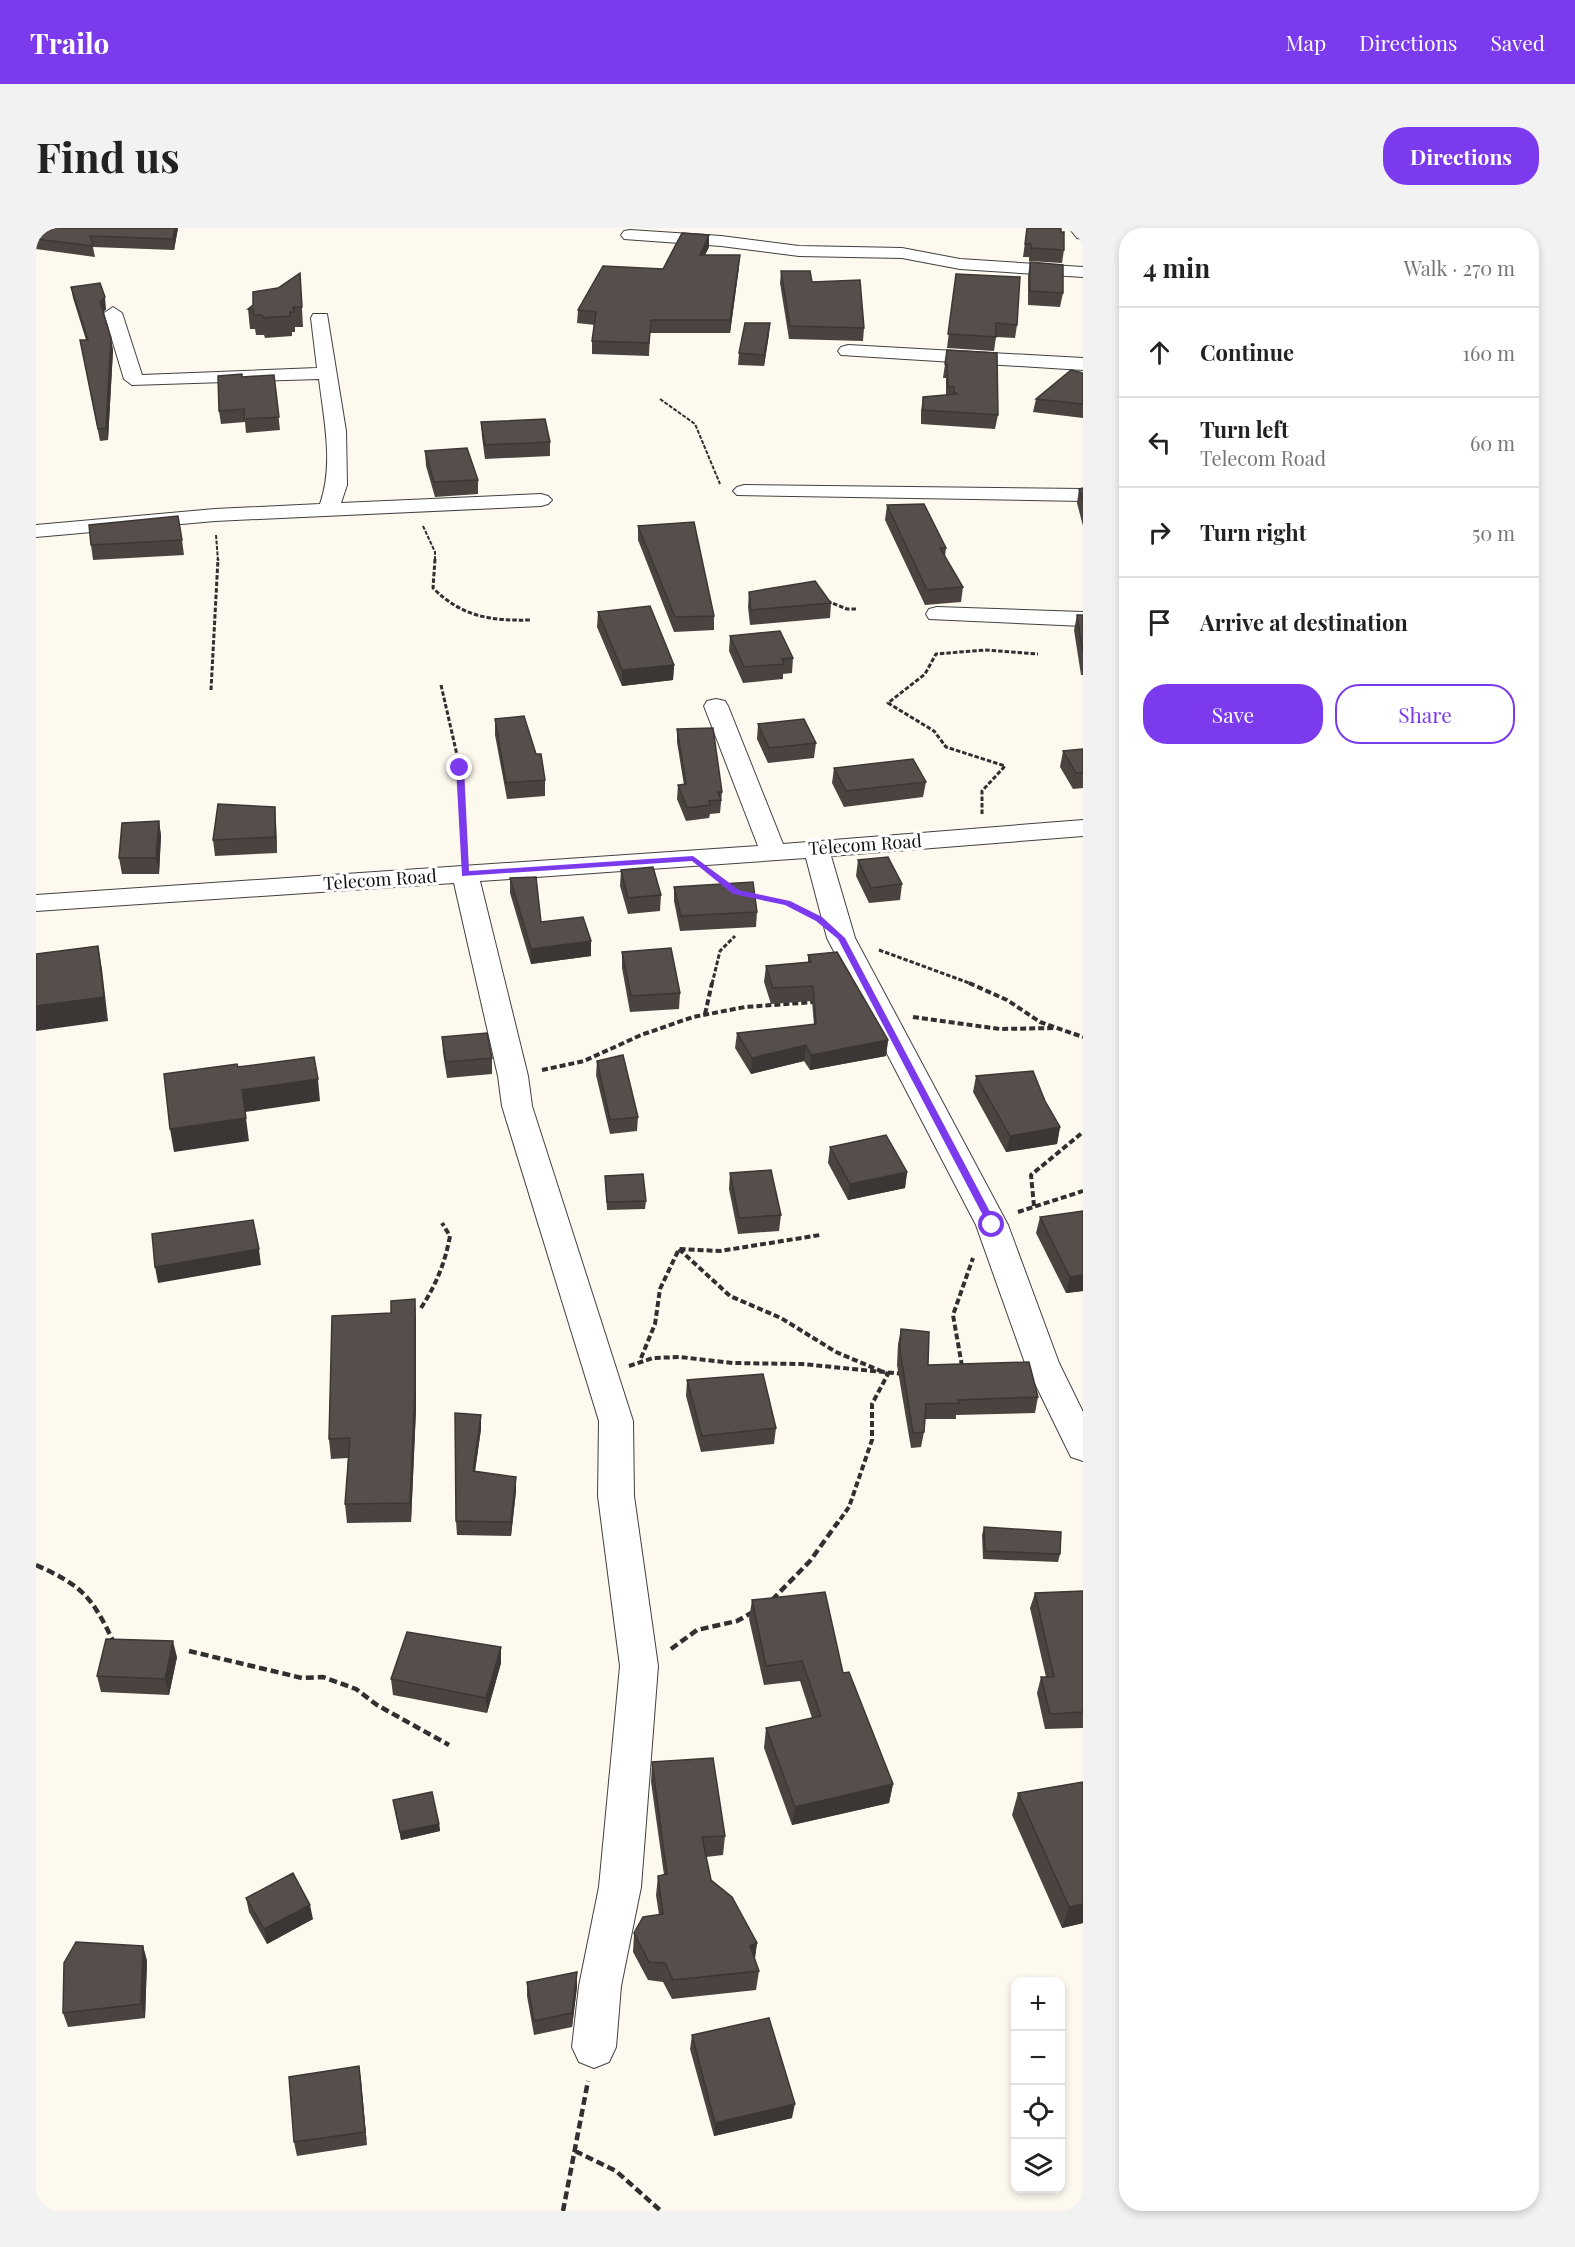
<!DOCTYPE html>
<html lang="en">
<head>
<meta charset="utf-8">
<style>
	body { margin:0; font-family:"Playfair Display",serif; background:#f2f2f2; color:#222 }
	.controls { position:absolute; right:18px; bottom:18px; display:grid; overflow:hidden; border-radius:12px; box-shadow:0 3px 9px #0003 }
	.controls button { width:54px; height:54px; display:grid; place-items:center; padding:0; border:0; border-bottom:2px solid #e0e0e0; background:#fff; color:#222; font:30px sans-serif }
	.stop { position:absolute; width:18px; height:18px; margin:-14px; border:4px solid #7c3aed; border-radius:50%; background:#fff }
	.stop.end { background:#7c3aed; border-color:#fff; box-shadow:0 2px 6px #0008 }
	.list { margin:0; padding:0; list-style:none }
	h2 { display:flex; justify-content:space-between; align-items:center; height:78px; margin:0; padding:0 24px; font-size:26px }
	h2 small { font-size:20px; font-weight:400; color:#767676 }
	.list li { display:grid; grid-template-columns:39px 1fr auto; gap:18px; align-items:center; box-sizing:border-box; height:90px; padding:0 24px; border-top:2px solid #e0e0e0 }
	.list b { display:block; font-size:22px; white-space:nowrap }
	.list p { margin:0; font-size:20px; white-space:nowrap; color:#767676 }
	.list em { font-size:20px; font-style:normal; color:#767676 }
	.actions { display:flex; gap:12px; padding:18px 24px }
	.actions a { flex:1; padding:14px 0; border:2px solid #7c3aed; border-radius:24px; text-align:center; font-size:21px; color:#7c3aed }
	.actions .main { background:#7c3aed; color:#fff }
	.icon { flex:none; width:33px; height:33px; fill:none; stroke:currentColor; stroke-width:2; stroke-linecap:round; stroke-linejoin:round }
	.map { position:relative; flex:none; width:1047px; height:1983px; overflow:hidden; border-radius:24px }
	header { display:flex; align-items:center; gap:36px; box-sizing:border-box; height:84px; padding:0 30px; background:#7c3aed; color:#fff }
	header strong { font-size:28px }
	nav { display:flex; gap:33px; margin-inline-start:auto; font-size:21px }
	.intro { display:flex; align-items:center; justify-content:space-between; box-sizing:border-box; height:144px; padding:0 36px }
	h1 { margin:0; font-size:42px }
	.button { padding:15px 27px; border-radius:24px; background:#7c3aed; color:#fff; font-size:21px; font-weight:700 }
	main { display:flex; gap:36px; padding:0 36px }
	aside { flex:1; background:#fff; border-radius:24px; box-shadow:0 3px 9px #0003 }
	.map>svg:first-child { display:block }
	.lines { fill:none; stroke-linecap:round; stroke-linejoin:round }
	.minor-casing { stroke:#414141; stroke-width:2 }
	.path-far3 { stroke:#303030; stroke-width:2; stroke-dasharray:4 1.5; stroke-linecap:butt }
	.path-far2 { stroke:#303030; stroke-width:3; stroke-dasharray:4.5 2; stroke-linecap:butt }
	.path-far1 { stroke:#303030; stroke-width:4; stroke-dasharray:6 3; stroke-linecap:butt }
	.path { stroke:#303030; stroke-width:4.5; stroke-dasharray:8 4; stroke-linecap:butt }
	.minor { fill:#fff; fill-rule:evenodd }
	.wall { fill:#4a4340 }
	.shaded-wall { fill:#3c3734 }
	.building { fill:#564e4b; stroke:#3c3734; stroke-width:1.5 }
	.route { fill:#7c3aed }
	.labels { text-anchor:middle; stroke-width:6; stroke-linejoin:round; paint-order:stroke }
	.street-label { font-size:18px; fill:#0e0e0e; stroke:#fff }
</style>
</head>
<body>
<header>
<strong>Trailo</strong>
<nav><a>Map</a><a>Directions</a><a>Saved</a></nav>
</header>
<div class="intro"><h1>Find us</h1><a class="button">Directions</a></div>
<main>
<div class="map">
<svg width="1047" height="1983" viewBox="0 0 1047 1983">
	<rect width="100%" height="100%" fill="#fef9ef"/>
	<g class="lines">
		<defs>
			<path id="minor" d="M1033,0H1047V11L1041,10Z
				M594,2L685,8L763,18L866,20L924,31L1047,39V49L924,41L866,30L763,28L685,18L588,11L585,7L588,3Z
				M77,79L86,85L106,147L281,140L275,90L277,86H291L310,203L311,257L305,275L505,266L512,268L516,272L512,276L505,278L179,293L0,309V297L179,281L284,276C298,237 288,192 283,151L96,157L88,151L68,85Z
				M812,117L1047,130V142L805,127L802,123L805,119Z
				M708,257L1047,261V273L701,267L697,263L701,259Z
				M901,379L1047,384V398L893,391L890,386L893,381Z
				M680,471L689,473L692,478L747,616L1047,592V608L795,628L819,710L972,997L1023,1135L1047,1184V1233L1035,1229L1030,1219L989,1135L940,997L791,710L770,630L444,653L492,848L496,878L597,1193L598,1268L622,1438L605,1659L585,1758L580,1819L573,1834L558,1840L543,1834L536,1819L543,1758L563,1659L584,1438L562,1268L563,1193L466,878L462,848L418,655L0,683V667L722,618L668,478L671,473Z"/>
		</defs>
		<use href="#minor" class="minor-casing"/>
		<path class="path-far3" d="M624,171L659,196L684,256
			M387,298L399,324V333
			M180,307L182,333"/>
		<path class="path-far2" d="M399,331L397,360C426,389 455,393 495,392
			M791,373L811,381H821
			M405,457L424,540L428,624
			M175,462L182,331
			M946,586V563L969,538L910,519L898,503L852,475L889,446L900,426L949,422L1002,426
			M715,667L751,675L768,683
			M843,722L936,756
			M676,756L684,723L699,708"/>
		<path class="path-far1" d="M933,755L971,772L1004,794L1047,809
			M669,786L676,755
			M877,789L964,801L1019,800
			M506,842L548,833L605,807L657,789L709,779L779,774
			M998,978L995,947L1047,904
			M982,984L1047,963
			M643,1021L694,1068L745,1090L800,1124L852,1146L836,1176V1212L813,1279L801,1296
			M385,1080C400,1057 409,1035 414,1008L406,995
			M605,1130L619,1096L624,1061L643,1021L684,1023L784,1007
			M593,1138L617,1130L644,1129L697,1135L766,1136L868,1146
			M926,1138L917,1087L937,1030"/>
		<path class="path" d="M0,1337C47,1358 56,1369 78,1415
			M736,1372L774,1333L802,1294
			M635,1421L661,1402L701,1393L717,1384
			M153,1423L266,1450L287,1449L320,1461L341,1477L413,1517
			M539,1923L580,1943L625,1983
			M527,1983L552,1853"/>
		<use href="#minor" class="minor"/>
	</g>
	<path class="wall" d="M0,0H142L138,22L57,19L59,29L0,21Z
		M991,0L1025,4L1028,22L1026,35L993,33V29H987Z
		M673,19L669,27L703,39L694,105H614L613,128L556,126V113L559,97L541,95L542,82Z
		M994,34L1027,65L1024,79L992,77V48Z
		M745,43L776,54L828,100L827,113L753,111L744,55Z
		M264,45L267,99H259V104H256V108L229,110L228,107H220L219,101H214L212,81Z
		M920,46L981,97L979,110L960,109L958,123L911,120Z
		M35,59L70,81L67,84L77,122L72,212L64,213L44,112H50L37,70Z
		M733,106L728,138L702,137L703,125Z
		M911,122L962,187L959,201L885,196V183L887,169L910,167V150H907Z
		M1047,145V190L997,184L1000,171Z
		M238,147L244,202L210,205L209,194L185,196L183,183L206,149Z
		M445,194L514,214V228L449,231L446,209Z
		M389,223L442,252V266L399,269L390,238Z
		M1047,260V298L1041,275L1043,261Z
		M851,277L910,320L909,329L927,359L925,374L889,377L849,292Z
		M602,298L678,388V402L638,404L602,312Z
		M146,312L148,327L57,332L55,317Z
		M713,364L795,375L794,390L714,397L712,379Z
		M562,384L638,437L637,452L586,458L561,399Z
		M1041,387H1047V447H1045L1038,402Z
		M694,408L757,430L756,445L747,446V451L707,455L693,423Z
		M459,491L500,526L509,552V568L471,571L459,507Z
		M722,496L780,515L778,530L732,535L721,511Z
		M641,501L686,564L684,585L674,586L673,590L650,593L641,571L642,557H648L641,514Z
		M1047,521V560L1037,561L1024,539L1027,523Z
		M798,540L890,554L887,569L808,579L796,555Z
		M123,593L125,608L123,646H86L83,630Z
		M240,594L241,625L179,628L177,612Z
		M822,632L866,656L864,672L833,675L820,648Z
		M585,642L625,667L624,683L592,686L584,658Z
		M474,650L505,694L555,728L495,736L474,665Z
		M638,659L721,684L720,699L644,703L638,673Z
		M586,724L644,765L643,781L594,784L586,740Z
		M772,727L852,812L850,828L774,842L768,833L715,846L699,820L701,805L778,797L776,773L735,776L728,754L730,738L772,734Z
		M406,809L456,830V846L411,850L407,825Z
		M561,833L602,889L601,903L574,906L560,847Z
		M940,848L1009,873L1024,899L1021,916L970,924L937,864Z
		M794,919L871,944L869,960L812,972L792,935Z
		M694,945L745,987L743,1003L702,1006L693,961Z
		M569,948L610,973L609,981L571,982Z
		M1047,983V1063L1030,1065L1000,1005L1004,989Z
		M380,1091V1181L375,1294L311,1295L309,1276L312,1230L295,1231L293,1211Z
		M865,1101L892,1137L1002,1169L999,1185L920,1187V1191H889L888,1204L885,1219L875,1220L861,1137L862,1116Z
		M651,1152L740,1200L738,1216L665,1224L650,1168Z
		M445,1187V1201L439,1243L480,1263L475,1308L421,1307L420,1293Z
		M948,1299L1024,1326L1022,1334L947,1331L946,1307Z
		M1047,1363V1500L1009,1501L1001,1465L1005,1449H1010L994,1380L999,1365Z
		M716,1372L807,1445L857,1556L853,1575L756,1597L728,1520L730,1500L776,1490L764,1453L728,1457L713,1391Z
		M465,1419V1435L451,1485L357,1467L355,1451Z
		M141,1429L133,1467L65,1464L61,1448Z
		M616,1534L689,1608L687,1627L670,1629L675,1652L721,1715L719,1731L723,1743L720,1762L636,1771L627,1754L612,1752L597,1724L598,1705L623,1687L620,1667L622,1648L628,1647L615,1554Z
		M1047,1554V1695L1026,1700L976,1587L982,1565Z
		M357,1572L403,1596L404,1603L365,1612Z
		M210,1670L277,1691L231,1716L213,1684Z
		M107,1718L111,1733L109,1790L32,1799L27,1785Z
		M491,1754L541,1759L536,1799L498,1807L491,1768Z
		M656,1807L756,1890L678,1908L654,1821Z
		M323,1838L331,1917L261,1928L258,1914Z"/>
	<path class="shaded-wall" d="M139,0H142L138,22L137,11Z
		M673,7V19L663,39L664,27Z
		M704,27L703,39L694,105V92Z
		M69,69L70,81L66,86L64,74Z
		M734,95L733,106L728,138V127Z
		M75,110L77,122L72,212L70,200Z
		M638,437L637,452L586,458V442Z
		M239,579L240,594L241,625L239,609Z
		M123,593L125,608L123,646L120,630Z
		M555,713V728L495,736V721Z
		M62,718L66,741L72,793L0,803V778Z
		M852,812L850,828L774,842L775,827Z
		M770,817L768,833L715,846L716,830Z
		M282,851L284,873L209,884L206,862Z
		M210,890L213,913L138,924L134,901Z
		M1024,899L1021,916L970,924L974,908Z
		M871,944L869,960L812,972L814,956Z
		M223,1021L225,1037L122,1055L119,1039Z
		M1047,1047V1063L1030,1065L1034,1049Z
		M379,1071L380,1091V1181L375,1294L374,1275Z
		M445,1187V1201L437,1257V1243Z
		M480,1249V1263L475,1308V1294Z
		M137,1413L141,1429L133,1467L129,1451Z
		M465,1419V1435L451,1485L450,1470Z
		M857,1556L853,1575L756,1597L759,1579Z
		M403,1596L404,1603L365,1612L364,1604Z
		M1047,1676V1695L1026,1700L1033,1679Z
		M274,1677L277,1691L231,1716L228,1701Z
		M721,1715L718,1733L714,1718Z
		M107,1718L111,1733L109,1790L105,1776Z
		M541,1744V1759L536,1799V1785Z
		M323,1838L325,1851L331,1917L329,1904Z
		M759,1876L756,1890L678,1908L679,1895Z"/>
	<path class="building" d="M0,0H139L137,11L54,8L57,18L0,11Z
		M991,0H1025V4H1028V22L995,20V16H989Z
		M646,5L673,7L664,27H704L694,92H615L613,115L556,113L560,84L542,82L567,38L627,41Z
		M994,34L1027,37V65L994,63Z
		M745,43H774L776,54L824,52L828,100L754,98Z
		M264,45L266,79H257L258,84H254V88L227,90L226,87H218L217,81H212L217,77V64L242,60Z
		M920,46L984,49L981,97L960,95V109L912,106Z
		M64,55L69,69L64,74L75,110L70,200L62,201L44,112H52L35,59Z
		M709,95H734L728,127L703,125Z
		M911,122L961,125L962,187L887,182V169L921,166L918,164V159H912L911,136H909Z
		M1035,142L1047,145V176L1000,171Z
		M206,146V149L238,147L243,189L208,191V181L183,183L182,148Z
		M509,191L514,214L449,217L445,194Z
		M431,220L442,252L398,254L389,223Z
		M1047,260V273L1043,261Z
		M888,276L910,320H904L927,359L891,362L851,277Z
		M142,288L146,312L55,317L53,297Z
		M658,294L678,388L639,389L602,298Z
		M779,353L795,375L715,382L713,364Z
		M614,378L638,437L586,442L562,384Z
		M1041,387H1047V425Z
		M744,403L757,430L746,431L748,436L708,439L694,408Z
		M488,488L500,526H505L509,552L470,555L459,491Z
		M768,491L780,515L733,520L722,496Z
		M677,500L686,564H682L685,572L673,573L674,577L651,580L642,557L650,556L641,501Z
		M1047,521V545H1040L1027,523Z
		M877,531L890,554L810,563L798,540Z
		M182,576L239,579V609L177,612Z
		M123,593L120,630H83L86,595Z
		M852,629L866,656L835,660L822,632Z
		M617,639L625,667L592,670L585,642Z
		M500,649L505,694L547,689L555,713L495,721L474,650Z
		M717,654L721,684L645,688L638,659Z
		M62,718L68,769L0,778V726Z
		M635,720L644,765L595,768L586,724Z
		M801,724L852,812L775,827L770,817L716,830L701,805L780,796L777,758L737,760L730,738L775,734L772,727Z
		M451,805L456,830L410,834L406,809Z
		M587,827L602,889L574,892L561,833Z
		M278,829L282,851L206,862L210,890L134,901L128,846L201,836L202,839Z
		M997,843L1009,873L1024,899L974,908L940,848Z
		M850,907L871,944L814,956L794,919Z
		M735,942L745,987L703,990L694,945Z
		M607,946L610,973L571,974L569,948Z
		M1047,983V1047L1034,1049L1004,989Z
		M217,992L223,1021L119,1039L116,1006Z
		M379,1071V1162L374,1275L309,1276L314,1210L293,1211L296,1088L355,1085V1073Z
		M865,1101L893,1104L892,1137L993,1134L1002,1169L922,1172L923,1175L890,1176L888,1204L877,1205L864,1122Z
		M727,1146L740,1200L666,1208L651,1152Z
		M419,1185L445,1187L437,1243L480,1249L475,1294L420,1293Z
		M948,1299L1025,1304L1024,1326L949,1323Z
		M1047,1363V1484L1014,1486L1005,1449H1018L999,1365Z
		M789,1364L807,1445L813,1444L857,1556L759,1579L730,1500L785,1488L766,1433L730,1438L716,1372Z
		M371,1404L465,1419L450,1470L355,1451Z
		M70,1411L137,1413L129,1451L61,1448Z
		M677,1530L689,1608L666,1609L675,1652L696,1669L721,1715L714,1718L723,1743L637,1752L629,1735L613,1734L598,1705L607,1689L627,1686L622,1648L631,1646L616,1534Z
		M1047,1554V1676L1033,1679L982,1565Z
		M396,1564L403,1596L364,1604L357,1572Z
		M257,1645L274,1677L228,1701L210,1670Z
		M40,1714L107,1718L105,1776L27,1785L28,1735Z
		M541,1744L536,1785L498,1793L491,1754Z
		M733,1790L759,1876L679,1895L656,1807Z
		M323,1838L329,1904L258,1914L253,1849Z"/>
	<path class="route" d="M424,538L428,540L433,643L657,628L703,662L754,673L786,689L809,710L961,997L960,999L952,997L802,711L780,693L749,677L697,666L656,633L426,648L420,540Z"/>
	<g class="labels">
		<g class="street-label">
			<text transform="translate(829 617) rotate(-4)" y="6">Telecom Road</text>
			<text transform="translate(344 652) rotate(-4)" y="6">Telecom Road</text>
		</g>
	</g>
</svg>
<div class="controls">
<button>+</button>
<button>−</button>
<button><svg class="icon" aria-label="locate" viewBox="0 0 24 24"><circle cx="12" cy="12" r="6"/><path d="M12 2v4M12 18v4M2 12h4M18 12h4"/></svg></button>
<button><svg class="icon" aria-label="layers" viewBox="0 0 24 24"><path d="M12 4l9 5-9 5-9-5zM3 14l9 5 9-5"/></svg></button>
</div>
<div class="stop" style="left:956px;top:997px"></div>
<div class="stop end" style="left:424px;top:540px"></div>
</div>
<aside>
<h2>4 min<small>Walk · 270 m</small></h2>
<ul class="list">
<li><svg class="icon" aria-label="ahead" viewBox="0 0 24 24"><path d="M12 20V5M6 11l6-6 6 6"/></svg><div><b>Continue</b></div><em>160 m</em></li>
<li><svg class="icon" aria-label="left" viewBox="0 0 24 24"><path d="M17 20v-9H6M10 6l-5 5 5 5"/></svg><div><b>Turn left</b><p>Telecom Road</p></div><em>60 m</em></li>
<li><svg class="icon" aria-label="right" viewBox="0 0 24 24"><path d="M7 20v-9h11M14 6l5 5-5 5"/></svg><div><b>Turn right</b></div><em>50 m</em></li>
<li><svg class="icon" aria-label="arrive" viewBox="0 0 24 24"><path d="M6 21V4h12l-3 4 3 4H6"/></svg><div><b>Arrive at destination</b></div></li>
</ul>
<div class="actions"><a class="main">Save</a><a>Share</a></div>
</aside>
</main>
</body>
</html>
